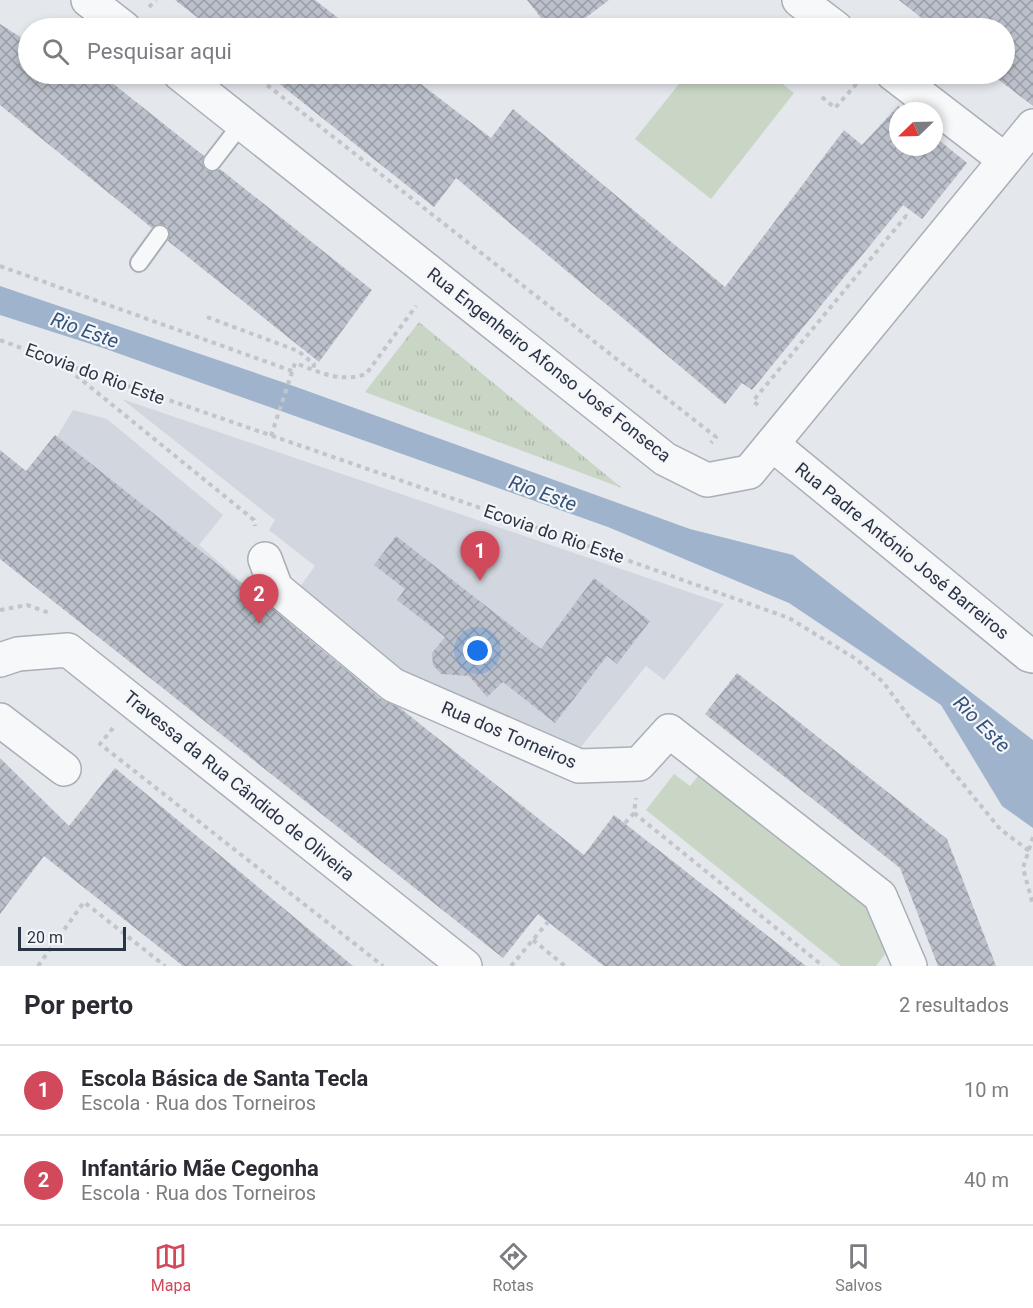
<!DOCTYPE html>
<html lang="pt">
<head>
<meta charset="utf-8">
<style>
	body { margin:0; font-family:Roboto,sans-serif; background:#f7f7f7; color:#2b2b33 }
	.compass { position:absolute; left:889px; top:102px; width:54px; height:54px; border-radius:50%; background:#fff; box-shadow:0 3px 9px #0003; rotate:247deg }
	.scale { position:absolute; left:18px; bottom:15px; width:108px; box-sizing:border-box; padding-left:6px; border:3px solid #2b3445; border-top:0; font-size:16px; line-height:21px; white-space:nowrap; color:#2b3445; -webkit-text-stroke:4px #f4f6f9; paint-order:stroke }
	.you { position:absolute; left:478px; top:651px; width:21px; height:21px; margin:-15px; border:4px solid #fff; border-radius:50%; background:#1a73e8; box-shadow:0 0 0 9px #1a73e833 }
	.badge { display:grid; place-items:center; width:39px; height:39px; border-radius:50%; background:#d1495b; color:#fff; font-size:20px; font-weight:700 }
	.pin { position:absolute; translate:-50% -50px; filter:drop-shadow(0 2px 3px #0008) }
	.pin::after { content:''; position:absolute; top:32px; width:21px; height:18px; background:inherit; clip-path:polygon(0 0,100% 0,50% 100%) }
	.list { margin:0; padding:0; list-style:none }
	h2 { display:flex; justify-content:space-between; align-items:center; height:78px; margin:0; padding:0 24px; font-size:26px }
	h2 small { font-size:20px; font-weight:400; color:#7c7c81 }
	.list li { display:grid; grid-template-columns:39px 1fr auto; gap:18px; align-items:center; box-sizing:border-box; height:90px; padding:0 24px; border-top:2px solid #e1e1e2 }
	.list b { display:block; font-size:22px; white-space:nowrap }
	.list p { margin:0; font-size:20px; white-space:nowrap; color:#7c7c81 }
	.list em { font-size:20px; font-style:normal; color:#7c7c81 }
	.icon { flex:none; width:33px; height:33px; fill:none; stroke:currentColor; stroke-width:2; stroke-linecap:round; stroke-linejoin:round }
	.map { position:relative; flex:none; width:1033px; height:966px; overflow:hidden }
	.search { position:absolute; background:#fff; box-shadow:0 3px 9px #0003; left:18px; right:18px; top:18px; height:66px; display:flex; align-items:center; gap:15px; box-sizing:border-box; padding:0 21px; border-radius:33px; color:#7c7c81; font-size:22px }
	.sheet { height:258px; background:#fff }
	nav { display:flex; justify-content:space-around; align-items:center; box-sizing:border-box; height:84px; border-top:2px solid #e1e1e2; background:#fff; font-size:16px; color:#7c7c81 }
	nav a { display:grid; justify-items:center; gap:3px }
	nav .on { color:#d1495b }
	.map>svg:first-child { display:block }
	.built { fill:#d2d6de }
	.grass { fill:url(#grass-tufts) }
	.garden { fill:#c9d6c5 }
	.water { fill:#9fb4cc }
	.building { fill:url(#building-cross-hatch) }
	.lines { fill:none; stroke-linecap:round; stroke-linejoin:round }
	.lane-casing { stroke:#a9aeb7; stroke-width:20 }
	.street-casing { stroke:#a9aeb7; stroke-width:36 }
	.path { stroke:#c2c5cb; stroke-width:4; stroke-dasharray:4.5 4.5; stroke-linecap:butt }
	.lane { stroke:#f7f8fa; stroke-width:16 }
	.street { stroke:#f7f8fa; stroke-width:33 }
	.labels { text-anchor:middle; stroke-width:4.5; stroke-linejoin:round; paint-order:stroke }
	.street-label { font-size:18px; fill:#2b3445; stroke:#f4f6f9 }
	.water-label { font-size:20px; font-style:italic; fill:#34527a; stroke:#f4f6f9 }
</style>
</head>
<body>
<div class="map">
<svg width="1033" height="966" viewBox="0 0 1033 966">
	<defs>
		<pattern id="grass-tufts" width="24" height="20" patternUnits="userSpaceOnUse" patternTransform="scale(1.5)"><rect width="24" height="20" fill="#c9d6c5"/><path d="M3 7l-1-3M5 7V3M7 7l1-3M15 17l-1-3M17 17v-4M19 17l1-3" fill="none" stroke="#adb8ab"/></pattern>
		<pattern id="building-cross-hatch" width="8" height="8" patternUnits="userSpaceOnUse" patternTransform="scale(1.5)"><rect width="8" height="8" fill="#bbc0ca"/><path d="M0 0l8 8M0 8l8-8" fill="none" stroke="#989da6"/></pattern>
	</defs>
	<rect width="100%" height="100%" fill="#e4e7ec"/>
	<path class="built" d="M122,399L724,604L664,680L646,666L576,753L383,664L294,595L315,566L269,530L275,520Z
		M73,410L107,419L223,515L199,545L381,703L36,472Z"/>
	<path class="grass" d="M419,322L622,488L365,392Z"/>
	<path class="garden" d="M687,74H770L794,93L711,199L635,139Z
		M702,771L868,902L885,954L876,966H841L646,810L674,774L690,786Z"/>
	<path class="water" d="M0,286L288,384L690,529L793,555L1033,740V828L1002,806L941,705L789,603L608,527L103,348L0,315Z"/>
	<path class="building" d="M175,0H315L351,28H211Z
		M527,0H609L572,28H549Z
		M899,0H1033V106L991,74H1005V28H934Z
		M0,24L22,38L28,29V74H101L204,156L202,161L205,170L211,172L220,169L372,290L319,362L168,241L170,234L167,226L160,224L152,228L0,105Z
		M267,74H408L491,138L513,109L725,287L844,130L862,145L898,106L903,111H898V147H934V136L967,163L922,219L903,205L752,390L742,383L725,404L456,178L434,207Z
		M55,435L261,599L381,699L400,708L584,855L614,815L806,966H604L538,914L503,958L0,559V450L26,471Z
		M396,536L541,649L594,578L650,621L617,664L607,656L555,723L503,682L487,697L469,676L441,674L433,665L432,653L445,637L397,600L405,589L374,565Z
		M737,673L947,839L996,966H938L900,868L705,714Z
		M0,758L69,826L115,768L353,966H183L44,856L0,914Z"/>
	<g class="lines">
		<defs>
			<path id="lane" d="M212,162L242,123
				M139,263L160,234"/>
			<path id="street" d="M88,0L124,28
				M799,0L836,28
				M180,74L665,459L707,480L749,472L1033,126
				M893,74L1005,160
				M772,444L1029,655L1033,656
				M265,559L276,588L393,685L579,766L639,764L669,731L880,896L910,966
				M0,660L18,654L68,650L465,966
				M0,720L64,769"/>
		</defs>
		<use href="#lane" class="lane-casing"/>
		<use href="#street" class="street-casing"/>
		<path class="path" d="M149,7L156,0
			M188,28L191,24L197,28
			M253,74L716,437L711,443
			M822,97L835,108L859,81
			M0,266L292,371
			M207,317L298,351L314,364L313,370
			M0,340L59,362L515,520L789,618L856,659L883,682L918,729L1000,829L1028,850L1033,851
			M62,364L254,520L255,526
			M758,405L753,401L906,216L910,220
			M271,436L295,363C319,372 340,383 366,374L416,306
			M0,610L27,605L52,614
			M113,728L100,744L383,966
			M634,813L823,966
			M625,823L634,813L636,798
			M1033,837L1023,868L1033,905
			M533,940L565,966
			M38,966L84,902L165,966
			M511,966L548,922"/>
		<use href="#lane" class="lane"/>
		<use href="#street" class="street"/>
	</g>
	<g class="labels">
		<g class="street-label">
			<text transform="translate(549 365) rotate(38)" y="6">Rua Engenheiro Afonso José Fonseca</text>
			<text transform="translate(95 374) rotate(20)" y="6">Ecovia do Rio Este</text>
			<text transform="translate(554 534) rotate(19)" y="6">Ecovia do Rio Este</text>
			<text transform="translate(902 551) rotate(39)" y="6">Rua Padre António José Barreiros</text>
			<text transform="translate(509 735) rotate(23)" y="6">Rua dos Torneiros</text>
			<text transform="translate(239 786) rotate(39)" y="6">Travessa da Rua Cândido de Oliveira</text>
		</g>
		<g class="water-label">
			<text transform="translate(85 330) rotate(20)" y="7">Rio Este</text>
			<text transform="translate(543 493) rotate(20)" y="7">Rio Este</text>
			<text transform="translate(982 724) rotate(45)" y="7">Rio Este</text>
		</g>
	</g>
</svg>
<svg class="compass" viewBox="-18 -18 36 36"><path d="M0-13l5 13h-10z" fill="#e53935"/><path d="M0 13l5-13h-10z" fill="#7c7c81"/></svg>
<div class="scale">20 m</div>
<div class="you"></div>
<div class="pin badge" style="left:480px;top:581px">1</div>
<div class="pin badge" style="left:259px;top:624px">2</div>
<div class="search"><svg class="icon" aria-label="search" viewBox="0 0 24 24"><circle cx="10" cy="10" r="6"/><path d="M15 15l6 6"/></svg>Pesquisar aqui</div>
</div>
<section class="sheet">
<h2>Por perto<small>2 resultados</small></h2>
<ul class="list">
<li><span class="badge">1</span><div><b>Escola Básica de Santa Tecla</b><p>Escola · Rua dos Torneiros</p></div><em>10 m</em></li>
<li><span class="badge">2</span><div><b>Infantário Mãe Cegonha</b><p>Escola · Rua dos Torneiros</p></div><em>40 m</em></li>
</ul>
</section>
<nav>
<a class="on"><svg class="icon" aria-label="map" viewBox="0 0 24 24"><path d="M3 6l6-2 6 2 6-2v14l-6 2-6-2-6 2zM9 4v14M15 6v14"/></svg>Mapa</a>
<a><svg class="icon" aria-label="directions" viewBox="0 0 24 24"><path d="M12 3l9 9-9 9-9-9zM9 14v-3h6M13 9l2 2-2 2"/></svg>Rotas</a>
<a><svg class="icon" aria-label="saved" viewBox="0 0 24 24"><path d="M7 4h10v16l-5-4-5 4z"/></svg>Salvos</a>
</nav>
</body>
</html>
